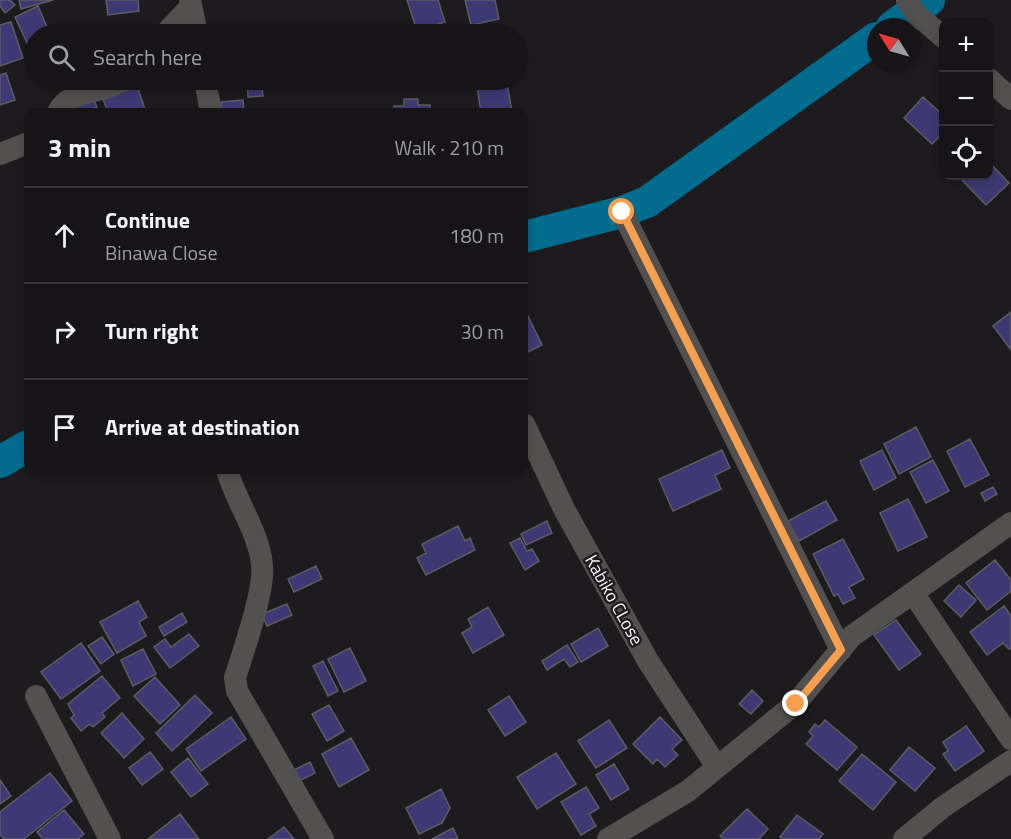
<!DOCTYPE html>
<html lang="en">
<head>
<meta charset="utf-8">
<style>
	body { margin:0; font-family:"Titillium Web",sans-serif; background:#232124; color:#f1f3f6 }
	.controls { position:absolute; right:18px; top:18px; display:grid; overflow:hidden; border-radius:12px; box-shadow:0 3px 9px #0003 }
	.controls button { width:54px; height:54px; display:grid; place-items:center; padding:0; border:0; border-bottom:2px solid #353336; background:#161417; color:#f1f3f6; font:30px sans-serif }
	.compass { position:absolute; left:867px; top:18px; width:54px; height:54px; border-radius:50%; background:#161417; box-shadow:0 3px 9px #0003; rotate:307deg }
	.stop { position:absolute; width:18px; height:18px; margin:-14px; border:4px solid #fa9f4f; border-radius:50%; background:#fff }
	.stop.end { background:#fa9f4f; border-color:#fff; box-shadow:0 2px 6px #0008 }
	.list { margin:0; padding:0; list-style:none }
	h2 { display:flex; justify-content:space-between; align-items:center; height:78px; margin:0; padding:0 24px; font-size:26px }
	h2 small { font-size:20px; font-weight:400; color:#9e9ea1 }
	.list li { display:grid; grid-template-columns:39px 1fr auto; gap:18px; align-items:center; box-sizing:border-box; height:96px; padding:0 24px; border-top:2px solid #353336 }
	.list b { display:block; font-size:22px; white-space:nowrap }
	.list p { margin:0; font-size:20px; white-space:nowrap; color:#9e9ea1 }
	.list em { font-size:20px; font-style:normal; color:#9e9ea1 }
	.icon { flex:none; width:33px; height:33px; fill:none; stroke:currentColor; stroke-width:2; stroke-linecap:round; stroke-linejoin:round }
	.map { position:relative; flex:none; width:1011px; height:839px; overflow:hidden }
	.search { position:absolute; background:#161417; box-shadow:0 3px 9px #0003; left:24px; top:24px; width:504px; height:66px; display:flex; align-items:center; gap:15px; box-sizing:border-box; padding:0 21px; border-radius:33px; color:#9e9ea1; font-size:22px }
	.panel { position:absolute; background:#161417; box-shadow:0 3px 9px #0003; left:24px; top:108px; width:504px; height:366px; border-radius:12px }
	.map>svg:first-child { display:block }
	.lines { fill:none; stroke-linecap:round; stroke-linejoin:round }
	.river { stroke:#016c8e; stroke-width:32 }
	.building { fill:#3e3974; stroke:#5c5c62; stroke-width:1.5 }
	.minor { stroke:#53514f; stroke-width:22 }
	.route { stroke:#fa9f4f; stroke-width:8 }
	.labels { text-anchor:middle; stroke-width:5; stroke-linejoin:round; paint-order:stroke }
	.street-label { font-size:18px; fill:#f6f4f7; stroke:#1e1b1f }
</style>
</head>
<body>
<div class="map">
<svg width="1011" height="839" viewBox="0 0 1011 839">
	<rect width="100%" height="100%" fill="#1e1b1f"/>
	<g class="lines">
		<path class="river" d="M892,27L929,0
			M524,237L622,212L647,202L876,38
			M0,462L28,446"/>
	</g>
	<path class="building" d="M0,0H10L15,5L5,13L0,6Z
		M19,0H53L21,9Z
		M106,0H138L139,11L108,15Z
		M407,0H438L445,22L417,31Z
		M465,0H495L499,19L471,25Z
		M38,6L50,34H34V47L30,49L15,17Z
		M11,22L23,58L0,66V25Z
		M6,73L15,100L0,105V75Z
		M247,80H261L263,96L248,97Z
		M507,83L512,112H481L477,87Z
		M137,86L146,112H108L103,99Z
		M923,97L944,116V132L932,144L904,118Z
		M93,98L97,107L83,112H66Z
		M404,99H418V105H430V112H394V106H404Z
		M243,100L244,112H221V102Z
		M988,161L1009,183L986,205L961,179L965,176H988Z
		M1011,312V350L993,326Z
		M527,314L542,345L526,353L524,348V316Z
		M916,427L931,457L899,474L884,444Z
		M970,439L989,475L965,487L947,451Z
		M722,450L730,468L715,475L721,489L673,511L659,479Z
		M882,450L896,478L874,490L860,461Z
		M933,460L949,491L926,503L910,472Z
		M993,487L997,494L985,501L981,493Z
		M908,499L927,537L898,551L880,513Z
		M826,501L837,520L799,541L788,521Z
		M547,521L552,533L526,545L521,534Z
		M458,526L465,541L470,538L475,550L426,575L417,558L426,553L422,544Z
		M520,538L527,551L532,549L539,561L525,570L510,543Z
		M843,539L864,579L849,587L855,598L843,604L838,594L834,596L813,554Z
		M995,560L1011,580V591L987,610L966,583Z
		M316,566L322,579L294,592L288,579Z
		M959,585L976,600L961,617L944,601Z
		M138,601L147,617L139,622L146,636L117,653L100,622Z
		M287,604L292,615L267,626L262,614Z
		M1004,606L1011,616V648L1009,649L1003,643L987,655L970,632Z
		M488,607L504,635L473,653L462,633L472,627L468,619Z
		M182,613L187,622L164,636L159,627Z
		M896,620L921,654L899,670L874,635Z
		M598,628L608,646L581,662L571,644Z
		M189,634L199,646L170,668L154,647L165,639L171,647Z
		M102,637L114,654L101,664L88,646Z
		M81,643L100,671L61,699L41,672Z
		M567,645L578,662L570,667L564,659L547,670L542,661Z
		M350,648L366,681L344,692L328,659Z
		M143,649L156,674L133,686L121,660Z
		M323,661L338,691L328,696L313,666Z
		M102,676L120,698L102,713L105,717L93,727L90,724L81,731L71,718L74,715L68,704Z
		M155,677L180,705L160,724L134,696Z
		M752,690L763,701L751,714L739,704Z
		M195,695L212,713L172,751L156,733Z
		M509,696L526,722L505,736L488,710Z
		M329,705L344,731L327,741L312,714Z
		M122,713L144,739L124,758L101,733Z
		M231,717L246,739L201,771L186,749Z
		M660,717L682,740L672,749L678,755L665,767L657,759L653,764L633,744Z
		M609,720L627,748L596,768L578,741Z
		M825,720L857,747L837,770L806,744L813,736L809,732L815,724L819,727Z
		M966,726L984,751L955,771L943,754L948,751L943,742Z
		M351,738L369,770L339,787L322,754Z
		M909,747L935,768L915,791L890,770Z
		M150,752L163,769L142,785L129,768Z
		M556,753L576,784L537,809L517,777Z
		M862,754L896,782L873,810L839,781Z
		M188,758L208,784L191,797L171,772Z
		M310,762L315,773L295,783L290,772Z
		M614,764L629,789L611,800L596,775Z
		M50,773L72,801L24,839H4L0,834V812Z
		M0,780L11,796L0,804Z
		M586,787L599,808L589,814L596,826L581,835L561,802Z
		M441,789L450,808L442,823L419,834L406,808Z
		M747,809L768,829L759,839H723L720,836Z
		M64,810L84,834L78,839H43L37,832Z
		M180,814L199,839H148Z
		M797,815L823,834L819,839H784L780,837Z
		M284,827L294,839H268Z
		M453,828L458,839H432Z"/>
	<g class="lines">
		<path class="minor" d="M190,0L197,34
			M907,0L916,14L944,38
			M165,34L191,6
			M988,78L1011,99
			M205,80L211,112
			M58,112C69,89 104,94 122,80
			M0,154L28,143
			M622,212L841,650
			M524,424L564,509L648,661L717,767
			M227,470C236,502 259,532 262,565C265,590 243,652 235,678L237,691L323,839
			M913,593L1011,739
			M36,696L110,839
			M608,839L688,791L796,703L852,636L1011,523
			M904,839L943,807L1011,761"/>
	</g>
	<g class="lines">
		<path class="route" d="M622,212L841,650L796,704"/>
	</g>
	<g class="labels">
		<g class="street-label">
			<text transform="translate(614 600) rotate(61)" y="6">Kabiko CLose</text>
		</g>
	</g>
</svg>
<div class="controls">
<button>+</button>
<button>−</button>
<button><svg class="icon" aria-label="locate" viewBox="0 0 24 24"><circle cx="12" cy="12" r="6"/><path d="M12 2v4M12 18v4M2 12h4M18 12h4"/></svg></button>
</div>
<svg class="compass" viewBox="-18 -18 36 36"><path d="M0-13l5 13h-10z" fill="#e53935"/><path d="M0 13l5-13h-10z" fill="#9e9ea1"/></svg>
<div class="stop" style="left:622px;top:212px"></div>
<div class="stop end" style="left:796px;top:704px"></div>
<div class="search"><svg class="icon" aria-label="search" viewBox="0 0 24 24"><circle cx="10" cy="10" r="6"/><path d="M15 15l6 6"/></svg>Search here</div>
<section class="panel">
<h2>3 min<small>Walk · 210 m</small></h2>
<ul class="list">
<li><svg class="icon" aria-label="ahead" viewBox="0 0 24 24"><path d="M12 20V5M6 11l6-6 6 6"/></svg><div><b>Continue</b><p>Binawa Close</p></div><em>180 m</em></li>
<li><svg class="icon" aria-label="right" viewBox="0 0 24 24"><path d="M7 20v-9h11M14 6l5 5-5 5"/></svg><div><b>Turn right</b></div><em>30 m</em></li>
<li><svg class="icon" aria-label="arrive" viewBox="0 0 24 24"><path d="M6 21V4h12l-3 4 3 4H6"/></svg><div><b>Arrive at destination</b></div></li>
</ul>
</section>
</div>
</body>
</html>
